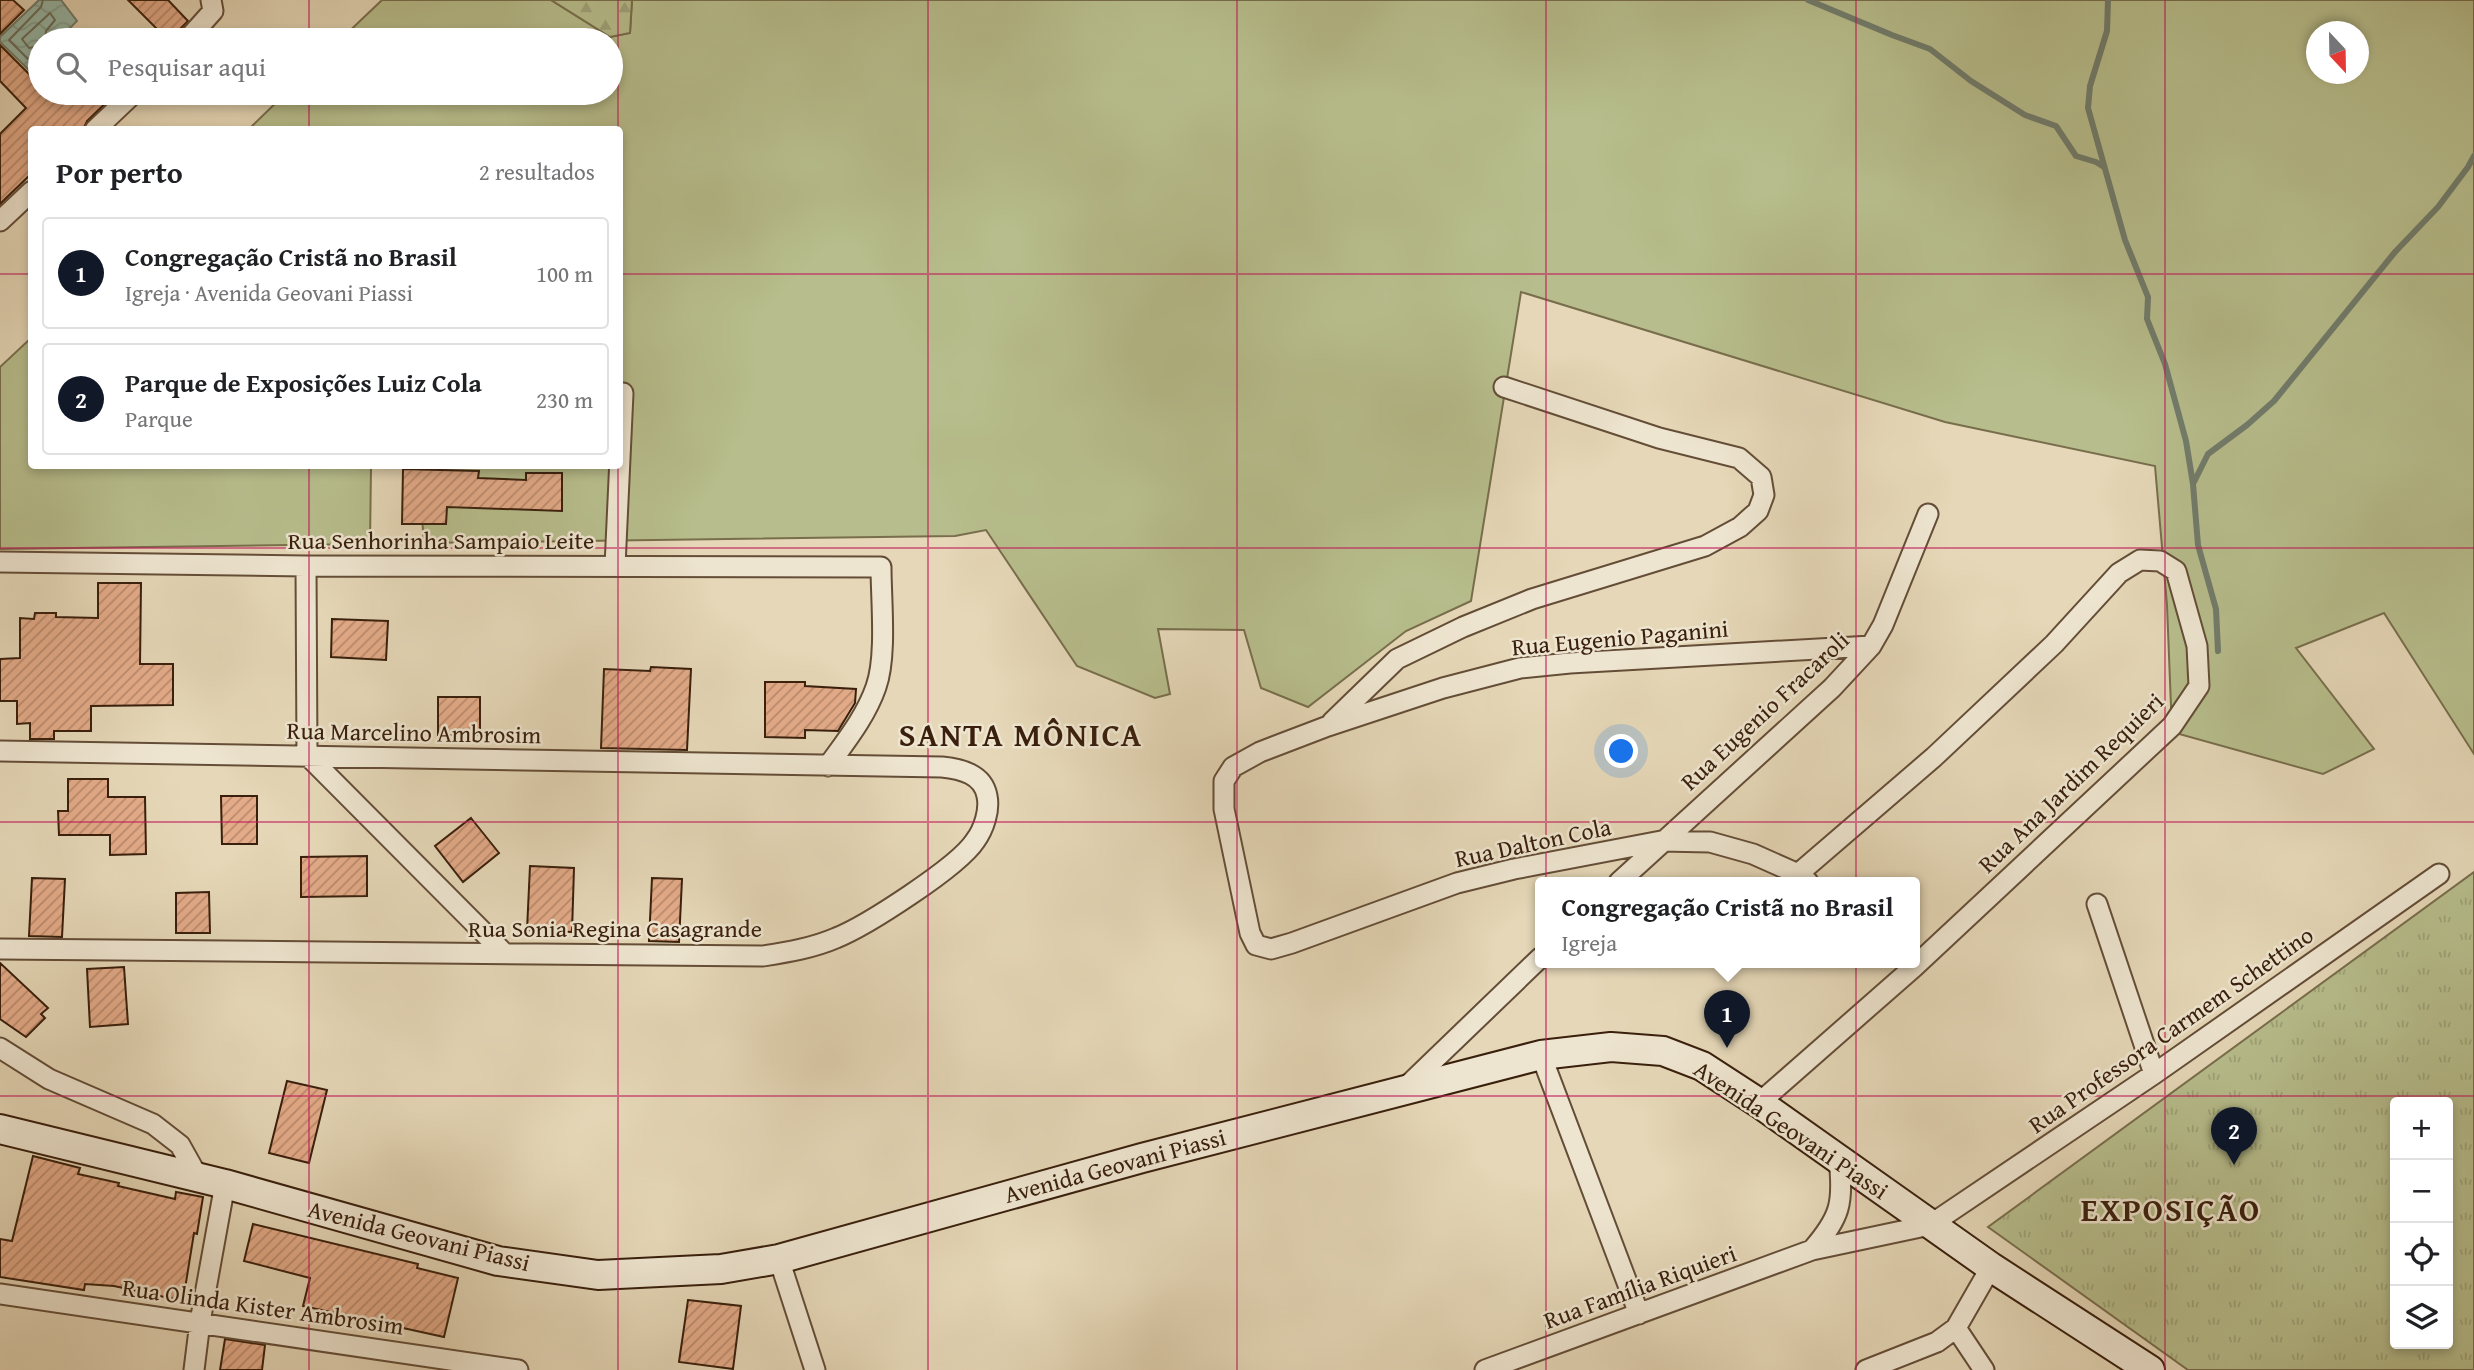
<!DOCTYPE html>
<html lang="pt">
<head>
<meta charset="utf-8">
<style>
	body { margin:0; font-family:"Gentium Book Plus",serif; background:#f6f6f6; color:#202124 }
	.controls { position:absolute; right:21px; bottom:21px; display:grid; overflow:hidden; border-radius:7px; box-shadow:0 4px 10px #0003 }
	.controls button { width:63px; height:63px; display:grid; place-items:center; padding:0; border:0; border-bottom:2px solid #e0e0e0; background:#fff; color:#202124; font:35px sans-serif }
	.compass { position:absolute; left:2306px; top:21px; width:63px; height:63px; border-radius:50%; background:#fff; box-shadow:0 4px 10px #0003; rotate:158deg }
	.you { position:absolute; left:1622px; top:752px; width:24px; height:24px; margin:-18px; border:5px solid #fff; border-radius:50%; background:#1a73e8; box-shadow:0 0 0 10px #1a73e833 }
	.badge { display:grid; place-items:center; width:46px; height:46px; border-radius:50%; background:#111827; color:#fff; font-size:23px; font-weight:700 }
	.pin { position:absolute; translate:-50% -58px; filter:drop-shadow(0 2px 4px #0008) }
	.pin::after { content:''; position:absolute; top:37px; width:24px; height:21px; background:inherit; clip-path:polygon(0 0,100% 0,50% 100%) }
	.popup { position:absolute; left:1535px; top:877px; width:385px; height:91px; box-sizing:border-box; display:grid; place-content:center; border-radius:7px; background:#fff; filter:drop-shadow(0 2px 5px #0005); font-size:23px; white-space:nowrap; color:#757577 }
	.popup b { font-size:26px; color:#202124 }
	.popup::after { content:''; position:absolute; left:50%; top:100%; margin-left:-14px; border:14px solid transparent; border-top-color:#fff }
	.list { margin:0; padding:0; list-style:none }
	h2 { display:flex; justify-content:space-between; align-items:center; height:91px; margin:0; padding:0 28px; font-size:30px }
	h2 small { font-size:23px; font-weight:400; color:#757577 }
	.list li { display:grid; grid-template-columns:46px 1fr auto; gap:21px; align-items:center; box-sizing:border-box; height:112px; margin:0 14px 14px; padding:0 14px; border:2px solid #e0e0e0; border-radius:7px }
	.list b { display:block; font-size:26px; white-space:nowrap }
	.list p { margin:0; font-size:23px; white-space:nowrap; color:#757577 }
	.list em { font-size:23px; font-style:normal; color:#757577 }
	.icon { flex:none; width:38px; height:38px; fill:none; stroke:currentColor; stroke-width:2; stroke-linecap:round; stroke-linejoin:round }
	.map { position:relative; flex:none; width:2474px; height:1370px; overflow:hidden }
	.search { position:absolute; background:#fff; box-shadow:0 4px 10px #0003; left:28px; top:28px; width:595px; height:77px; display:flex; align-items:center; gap:18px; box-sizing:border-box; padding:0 24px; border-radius:38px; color:#757577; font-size:26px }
	.panel { position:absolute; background:#fff; box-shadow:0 4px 10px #0003; left:28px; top:126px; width:595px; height:343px; border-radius:7px }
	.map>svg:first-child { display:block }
	.grass { fill:#b7bd8c; stroke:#786e4c; stroke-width:2; fill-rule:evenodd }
	.forest { fill:url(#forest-firs); stroke:#786e4c; stroke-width:2 }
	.park { fill:url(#park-tufts); stroke:#786e4c; stroke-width:2; fill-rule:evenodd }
	.water { fill:url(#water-waves); stroke:#717c6b; stroke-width:2 }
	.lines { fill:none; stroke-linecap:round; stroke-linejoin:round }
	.shore { stroke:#686c5b; stroke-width:2 }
	.stream { stroke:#717c6b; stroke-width:6 }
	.building { fill:url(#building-hatch); stroke:#391f0c; stroke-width:2 }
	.street-casing { stroke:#644d37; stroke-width:23 }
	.secondary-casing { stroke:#391f0c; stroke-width:32 }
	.street { stroke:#eee5d0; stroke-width:19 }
	.secondary { stroke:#eee5d0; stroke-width:28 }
	.grid { fill:none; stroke:#c2185b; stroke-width:2; stroke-opacity:0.55 }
	.labels { text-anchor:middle; stroke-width:5; stroke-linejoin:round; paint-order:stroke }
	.street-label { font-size:24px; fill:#391f0c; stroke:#eee5d0 }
	.district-label { font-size:32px; font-weight:bold; letter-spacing:2px; fill:#391f0c; stroke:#eee5d0 }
</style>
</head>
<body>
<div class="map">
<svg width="2474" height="1370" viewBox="0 0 2474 1370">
	<defs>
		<pattern id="forest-firs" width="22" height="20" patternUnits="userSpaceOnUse" patternTransform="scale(1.75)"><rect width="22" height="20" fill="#b7bd8c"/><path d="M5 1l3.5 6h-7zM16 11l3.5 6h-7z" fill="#9ea278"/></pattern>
		<pattern id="park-tufts" width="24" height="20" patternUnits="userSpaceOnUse" patternTransform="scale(1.75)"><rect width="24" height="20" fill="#b7bd8c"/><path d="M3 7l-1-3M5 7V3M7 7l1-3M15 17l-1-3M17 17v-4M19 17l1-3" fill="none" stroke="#9ea278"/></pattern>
		<pattern id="water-waves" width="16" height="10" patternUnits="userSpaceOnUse" patternTransform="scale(1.75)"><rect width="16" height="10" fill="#96baaa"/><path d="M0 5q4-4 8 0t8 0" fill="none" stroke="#829f91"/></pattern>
		<pattern id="building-hatch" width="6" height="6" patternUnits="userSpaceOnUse" patternTransform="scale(1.75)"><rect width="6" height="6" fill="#e4ab89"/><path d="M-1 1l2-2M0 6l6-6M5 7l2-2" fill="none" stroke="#ba8b6e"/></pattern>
	</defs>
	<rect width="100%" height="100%" fill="#e5d7b7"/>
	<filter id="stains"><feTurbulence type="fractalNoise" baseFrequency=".00286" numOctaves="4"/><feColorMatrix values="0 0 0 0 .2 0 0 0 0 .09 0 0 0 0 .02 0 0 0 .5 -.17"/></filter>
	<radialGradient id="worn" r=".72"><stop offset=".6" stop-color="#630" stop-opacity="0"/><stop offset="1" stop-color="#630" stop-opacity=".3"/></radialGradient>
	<path class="grass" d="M382,0H551L610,37L630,33L632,0H2474V754L2384,613L2296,648L2374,749L2323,774L2172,732L2167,605L2155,466L1945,422L1521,292L1471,601L1406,631L1308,707L1261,688L1244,630L1158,629L1170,694L1155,698L1077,666L986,530L955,536L424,543L418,466H620V130H248L286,93H611V40H340ZM2316,32H2358V74H2316Z
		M31,338L32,466H371L370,544L0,549V367Z"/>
	<path class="forest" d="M551,0H632L630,33L610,37Z"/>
	<path class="park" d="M2474,872V1370H2188L1988,1227ZM2395,1102H2448V1344H2395Z"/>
	<path class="water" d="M39,0H61L77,21L58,40H40V59L30,71L0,42V37Z"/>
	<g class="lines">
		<path class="shore" d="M40,46L29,48L22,39L50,13L55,20L46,31L45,40
			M40,55L28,59L9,40L41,7L43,0"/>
		<path class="stream" d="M1808,0L1892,35L1930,49L1971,81L2025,115L2056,126L2076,156L2096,162L2104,167
			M2108,0L2107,31L2090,86L2088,108L2125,240L2148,297L2147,319L2165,364L2186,441L2193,484L2198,545L2216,609L2218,651
			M2194,482L2208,454L2247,425L2274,401L2395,252L2438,207L2468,167L2474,156"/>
	</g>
	<path class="building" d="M0,0H13L24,10L0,34Z
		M128,0H168L188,21L177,32L175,40H168Z
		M0,45L40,85V93H116L87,121L83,130H32V173L0,204V134L26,108L0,81Z
		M403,469L479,471L478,478L526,480V473H562V511L447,507L446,524H402Z
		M98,583H141L140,664H173V705L91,706V731H54V739H30V723L17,724V701H0V659L20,658V618L34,619L35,613H56V617L98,618Z
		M332,619L388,621L386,660L331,657Z
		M651,667L691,669L687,750L601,748L604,669L650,671Z
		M765,682H805V686L856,689L855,703L838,731L805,730V738L765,737Z
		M438,697H480V735H438Z
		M68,779H108V797H145L146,854L110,855V835H59L58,811H68Z
		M221,796H257V844H222Z
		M471,818L499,853L463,882L435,846Z
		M367,856V896L301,897V857Z
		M530,866L574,868L572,932L527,930Z
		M32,878L65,879L62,937L29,936Z
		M652,878L682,879L679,942L649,941Z
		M209,892L210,933H176V893Z
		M0,963L48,1008L41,1014L45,1018L26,1037L0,1019Z
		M124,967L128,1024L90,1027L87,969Z
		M287,1081L327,1090L309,1163L269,1153Z
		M33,1156L80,1168L78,1174L119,1183L118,1186L175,1199L176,1192L203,1197L197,1234L194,1233L183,1301L114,1286L85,1284L84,1290L0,1277V1239L12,1241Z
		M253,1224L418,1264L417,1268L458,1278L444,1337L303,1306L310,1278L244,1261Z
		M688,1300L741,1306L733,1369L679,1362Z
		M225,1339L265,1345L262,1370H220Z"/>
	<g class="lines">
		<defs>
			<path id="street" d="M187,40L213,11L211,0
				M95,130L134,93
				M0,221L32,191
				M0,562L306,566L881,567C881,600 887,656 876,687C866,716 846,741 828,766
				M306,566L307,755L504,953
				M615,566L623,393
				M1332,722L1397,659L1463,627L1532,599L1705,546L1740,527L1758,511L1764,495L1761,477L1739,458L1659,438L1504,387
				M0,751L942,767C961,769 983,774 987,796C990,810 984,829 975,841C958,867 866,926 836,938C813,948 788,952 763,956L0,949
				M1619,882L1832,688L1871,646L1883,625L1928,514
				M1808,882L1798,874L1753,854L1710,842L1661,841L1514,869L1457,883L1292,943L1271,949L1256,945L1250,933L1224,809V781L1233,767L1260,752L1328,726L1443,688L1520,668L1570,663L1871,646
				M2097,904L2154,1074
				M0,1048L49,1079L153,1124L180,1145L199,1179
				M1541,1055L1639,1314
				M1405,1088L1540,958
				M1759,1103L1914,967L2172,726L2199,686L2197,646L2176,571L2160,561L2140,560L2119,573L2054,644L1934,757L1798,874
				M1812,1250C1840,1218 1844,1203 1839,1160
				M779,1259L815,1370
				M0,1294L518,1370
				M1956,1328L1984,1370
				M194,1370L200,1322L225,1184
				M1485,1370L1812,1250L1930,1225L2154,1074L2439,874
				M1866,1370L1937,1342L1956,1328L1991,1267"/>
			<path id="secondary" d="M0,1129L225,1184L498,1261L598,1275L721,1269L779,1259L1142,1158L1541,1055L1611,1047L1663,1051L1702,1066L1759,1103L1991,1267L2150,1370"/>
		</defs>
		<use href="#street" class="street-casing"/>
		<use href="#secondary" class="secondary-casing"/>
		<use href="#street" class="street"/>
		<use href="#secondary" class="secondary"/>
	</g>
	<path class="grid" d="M309,0V40M618,0V130M928,0V1370M1237,0V1370M1546,0V1370M1856,0V1370M2165,0V1370M309,93V130M0,274H32M620,274H2474M309,466V1370M618,466V1370M0,548H2474M0,822H2474M0,1096H2474"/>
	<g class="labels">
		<g class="street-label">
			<text x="441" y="549">Rua Senhorinha Sampaio Leite</text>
			<text transform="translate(1620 638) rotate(-5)" y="8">Rua Eugenio Paganini</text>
			<text transform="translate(1765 711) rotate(-43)" y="8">Rua Eugenio Fracaroli</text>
			<text transform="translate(414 733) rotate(1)" y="8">Rua Marcelino Ambrosim</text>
			<text transform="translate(2071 783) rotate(-44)" y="8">Rua Ana Jardim Requieri</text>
			<text transform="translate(1533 843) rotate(-12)" y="8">Rua Dalton Cola</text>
			<text x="615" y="937">Rua Sonia Regina Casagrande</text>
			<text transform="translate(2171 1030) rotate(-35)" y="8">Rua Professora Carmem Schettino</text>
			<text transform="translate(1791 1130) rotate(34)" y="8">Avenida Geovani Piassi</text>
			<text transform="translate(1115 1166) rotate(-15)" y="8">Avenida Geovani Piassi</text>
			<text transform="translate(419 1236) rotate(14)" y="8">Avenida Geovani Piassi</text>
			<text transform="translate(1640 1287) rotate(-20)" y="8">Rua Família Riquieri</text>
			<text transform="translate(263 1307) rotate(8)" y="8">Rua Olinda Kister Ambrosim</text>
		</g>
		<g class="district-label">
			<text x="1021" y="746">SANTA MÔNICA</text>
			<text x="2171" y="1221">EXPOSIÇÃO</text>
		</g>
	</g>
	<rect width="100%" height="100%" filter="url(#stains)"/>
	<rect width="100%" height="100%" fill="url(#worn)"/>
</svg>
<div class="controls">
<button>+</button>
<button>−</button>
<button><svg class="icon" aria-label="locate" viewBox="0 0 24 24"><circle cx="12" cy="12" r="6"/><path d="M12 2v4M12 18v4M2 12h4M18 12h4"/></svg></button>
<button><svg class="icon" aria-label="layers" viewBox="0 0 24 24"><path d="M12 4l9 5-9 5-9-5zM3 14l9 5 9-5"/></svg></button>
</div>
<svg class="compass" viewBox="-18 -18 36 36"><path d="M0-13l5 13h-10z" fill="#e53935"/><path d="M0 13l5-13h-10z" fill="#757577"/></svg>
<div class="you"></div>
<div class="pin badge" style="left:1727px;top:1048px">1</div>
<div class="popup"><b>Congregação Cristã no Brasil</b>Igreja</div>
<div class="pin badge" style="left:2234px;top:1165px">2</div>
<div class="search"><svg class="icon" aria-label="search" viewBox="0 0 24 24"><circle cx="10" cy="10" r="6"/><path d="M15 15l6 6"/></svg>Pesquisar aqui</div>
<section class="panel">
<h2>Por perto<small>2 resultados</small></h2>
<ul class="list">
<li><span class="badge">1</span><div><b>Congregação Cristã no Brasil</b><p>Igreja · Avenida Geovani Piassi</p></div><em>100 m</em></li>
<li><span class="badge">2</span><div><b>Parque de Exposições Luiz Cola</b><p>Parque</p></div><em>230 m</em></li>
</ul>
</section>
</div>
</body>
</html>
